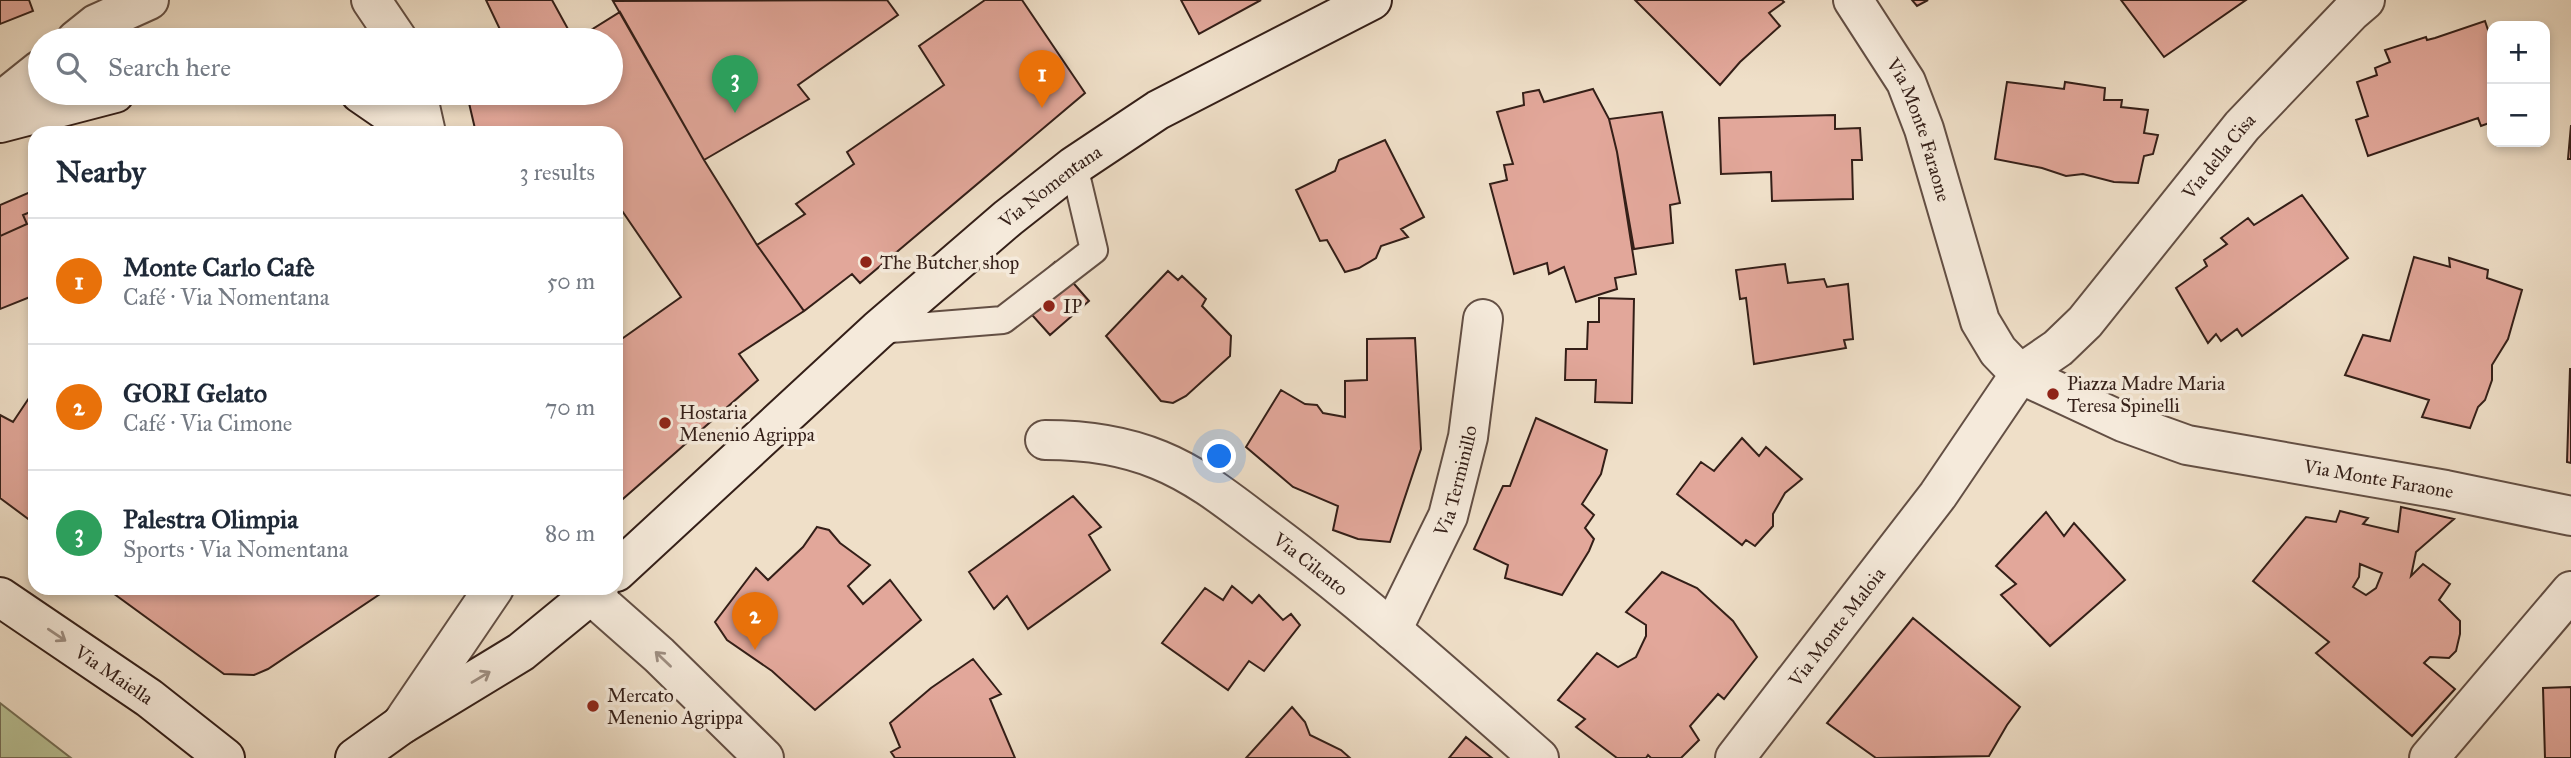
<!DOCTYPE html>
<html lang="en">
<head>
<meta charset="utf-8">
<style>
	body { margin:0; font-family:"IM FELL Great Primer",serif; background:#f2f2f3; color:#1f2937 }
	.controls { position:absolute; right:21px; top:21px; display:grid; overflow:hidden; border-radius:14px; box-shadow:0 4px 10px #0003 }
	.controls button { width:63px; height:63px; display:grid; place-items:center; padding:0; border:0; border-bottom:2px solid #e0e1e3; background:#fff; color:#1f2937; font:35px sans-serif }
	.you { position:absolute; left:1220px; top:457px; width:24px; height:24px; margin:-18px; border:5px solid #fff; border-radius:50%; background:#1a73e8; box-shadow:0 0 0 10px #1a73e833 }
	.badge { display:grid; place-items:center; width:46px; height:46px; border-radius:50%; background:#2563eb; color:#fff; font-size:23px; font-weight:700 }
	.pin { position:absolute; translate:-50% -58px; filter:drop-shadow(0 2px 4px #0008) }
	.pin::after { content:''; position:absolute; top:37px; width:24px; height:21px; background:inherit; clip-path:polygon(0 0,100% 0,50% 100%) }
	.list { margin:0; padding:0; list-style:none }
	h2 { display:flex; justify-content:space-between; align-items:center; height:91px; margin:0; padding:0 28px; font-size:30px }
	h2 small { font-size:23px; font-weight:400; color:#747a83 }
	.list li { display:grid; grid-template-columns:46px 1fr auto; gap:21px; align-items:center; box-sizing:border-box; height:126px; padding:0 28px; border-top:2px solid #e0e1e3 }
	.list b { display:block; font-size:26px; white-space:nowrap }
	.list p { margin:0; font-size:23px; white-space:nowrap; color:#747a83 }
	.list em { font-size:23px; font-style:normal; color:#747a83 }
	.icon { flex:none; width:38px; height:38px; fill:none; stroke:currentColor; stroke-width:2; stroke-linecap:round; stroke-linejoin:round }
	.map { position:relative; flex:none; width:2571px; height:758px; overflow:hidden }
	.search { position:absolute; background:#fff; box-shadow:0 4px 10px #0003; left:28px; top:28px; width:595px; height:77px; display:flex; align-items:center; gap:18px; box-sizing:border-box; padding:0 24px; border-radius:38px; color:#747a83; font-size:26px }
	.panel { position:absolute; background:#fff; box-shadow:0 4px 10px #0003; left:28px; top:126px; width:595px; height:469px; border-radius:21px }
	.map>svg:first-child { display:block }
	.green { fill:#b9c296; stroke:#767057; stroke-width:2 }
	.building { fill:#e2a79a; stroke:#341f18; stroke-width:2; fill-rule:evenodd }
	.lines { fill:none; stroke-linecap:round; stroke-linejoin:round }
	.lane-casing { stroke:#634f44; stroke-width:30 }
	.street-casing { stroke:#634f44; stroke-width:42 }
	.secondary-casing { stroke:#341f18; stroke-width:42 }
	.lane { stroke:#f5eadb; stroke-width:26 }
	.street { stroke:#f5eadb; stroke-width:38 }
	.secondary { stroke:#f5eadb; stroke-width:38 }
	.oneway { stroke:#9e8f83 }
	.poi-dot { fill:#8f2418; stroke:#f5eadb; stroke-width:2.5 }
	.labels { text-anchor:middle; stroke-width:7; stroke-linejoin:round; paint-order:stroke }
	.street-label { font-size:19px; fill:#341f18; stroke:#f5eadb }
	.poi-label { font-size:19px; fill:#341f18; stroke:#f5eadb; text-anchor:start }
</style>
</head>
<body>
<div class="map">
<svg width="2571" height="758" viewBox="0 0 2571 758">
	<rect width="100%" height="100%" fill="#efdfc8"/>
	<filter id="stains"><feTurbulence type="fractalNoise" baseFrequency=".00286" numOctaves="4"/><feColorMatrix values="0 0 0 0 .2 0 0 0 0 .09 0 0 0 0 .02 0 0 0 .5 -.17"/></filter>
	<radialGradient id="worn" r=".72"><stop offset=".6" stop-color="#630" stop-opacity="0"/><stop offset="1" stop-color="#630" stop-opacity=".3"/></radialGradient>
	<path class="green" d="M0,703L71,758H0Z"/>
	<path class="building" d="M0,0H29L33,11L0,24Z
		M486,0H552L574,40H505Z
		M887,0L898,15L798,85L809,99L704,160L613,1Z
		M985,0H1022L1085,93L860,283L852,274L804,311L757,245L805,214L796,204L854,164L847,152L944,85L919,46Z
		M1181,0H1261L1199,34Z
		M1635,0H1782L1784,2L1769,13L1780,26L1740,62L1720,85Z
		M1912,0H1928L1917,6Z
		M2121,0H2246L2164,57Z
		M620,12L704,160L757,245L804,311L739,354L758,380L616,505V343L681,297L616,202V133H476L469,103L488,93H611V40H575Z
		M2485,21L2492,42V122L2481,126L2478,118L2368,156L2356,120L2368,116L2357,82L2377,75L2375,68L2390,62L2385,50L2426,37L2427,40L2435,38Z
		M2007,82L2064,89L2065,82L2105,88L2104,100H2122L2121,107L2148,110L2144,133L2158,135L2153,154L2144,156L2138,183L2114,182L2083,174L2066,176L2042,168L1995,159Z
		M1593,89L1609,119L1617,152L1636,274L1615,278L1617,289L1576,302L1564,267L1549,274L1547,263L1514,274L1490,184L1507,180L1504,165L1513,164L1497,112L1524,105L1523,93L1539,90L1544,102Z
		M1662,112L1680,203L1670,205L1673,243L1634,249L1617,152L1609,119Z
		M1835,115V129L1860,128L1862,160H1852L1853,199L1772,201L1771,172L1721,174L1719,118Z
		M2571,125V159H2568Z
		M1385,140L1424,217L1401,229L1408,237L1381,246L1376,258L1359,268L1345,272L1327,240L1320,241L1296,190L1335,171L1339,160Z
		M35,190V210L23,215L27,224L0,236V205Z
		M2302,195L2348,258L2242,336L2237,329L2221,341L2216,334L2208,343L2176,288L2207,266L2204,260L2227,244L2221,238L2248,218L2254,225Z
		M35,210V295L0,309V236L27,224L23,215Z
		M2414,257L2450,267L2449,258L2488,270L2487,278L2522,290L2508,339L2492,365V380L2485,400L2478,407L2470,428L2422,417L2429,400L2345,375L2363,335L2390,341Z
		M1055,262L1089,301L1050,335L1016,297Z
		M1785,264L1788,283L1824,279L1827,287L1848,284L1853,339L1844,340L1846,348L1754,364L1746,298L1740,299L1736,270Z
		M1168,271L1178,280L1182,276L1206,299L1202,306L1231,336L1230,356L1186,396L1173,403L1161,401L1106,336Z
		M1599,298L1634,299L1632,403L1595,402L1596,380H1565L1566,349H1587L1588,322H1599Z
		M1415,338L1421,449L1390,542L1358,539L1333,530L1338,506L1293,487L1246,447L1281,390L1305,404L1317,405L1323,413L1345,417V381L1367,380V339Z
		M2570,369H2571V463L2567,462Z
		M35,389V524L0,498V415L13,422Z
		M1536,418L1607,450L1601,474L1582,504L1594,515L1585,528L1594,539L1589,551L1562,595L1505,578L1508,565L1474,549L1503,486H1510Z
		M1742,438L1759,456L1766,447L1802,479L1785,493L1773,514V526L1755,546L1746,540L1742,545L1677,494L1701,462L1714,471Z
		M1073,496L1101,527L1089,535L1110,570L1028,629L1007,596L994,609L969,572Z
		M2401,507L2454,519L2416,552L2411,576L2423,564L2450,584L2439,600L2460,621V634L2456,651L2449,658L2430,657L2424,663L2455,689L2412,736L2316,653L2329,642L2253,581L2306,517L2336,522L2340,511L2368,518L2363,524L2398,532ZM2360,564L2382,573L2376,588L2366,595L2353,587L2359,577Z
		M2046,512L2064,536L2074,523L2125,580L2050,646L2001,595L2016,584L1996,566Z
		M817,527L829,530L840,543L870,565L848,586L863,604L890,580L921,620L815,710L772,671L727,640L715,622L756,568L768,580L803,547Z
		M1662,572L1697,588L1733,621L1757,657L1724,699L1718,694L1690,726L1699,740L1681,758H1651L1648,755L1646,758H1617L1576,727L1585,719L1558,700L1597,653L1618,667L1636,657L1646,636V625L1626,612Z
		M1232,586L1252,603L1259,595L1283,620L1291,614L1300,625L1264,671L1249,661L1228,690L1162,643L1205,588L1223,600Z
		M106,588H389L268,669L254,675L224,674Z
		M1913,618L2020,707L2007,725L1989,756L1876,758L1827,723Z
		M973,659L1001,694L990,699L1015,758H895L891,752L900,747L890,723L931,688Z
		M2571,687V758H2545L2543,688Z
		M1292,707L1305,722L1310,735L1341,750L1350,758H1246Z
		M1466,737L1492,758H1449Z"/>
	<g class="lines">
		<defs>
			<path id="lane" d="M878,330L1003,320L1094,250L1074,166"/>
			<g id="street">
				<path d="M371,0L398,40"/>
				<path id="s1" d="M1853,0L1906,82L1924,129L1980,321L1998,351L2020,374L2123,422L2187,445L2446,490L2571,516"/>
				<path d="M76,40L96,24L149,0"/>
				<path d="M417,93L426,133"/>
				<path d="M0,102L40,70"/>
				<path id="s2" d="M1045,440C1085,440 1123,445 1159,460C1201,477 1235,506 1270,532C1364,602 1451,681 1539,758"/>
				<path d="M591,595L659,655L764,758"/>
				<path id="s3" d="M1392,630L1448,516L1468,437L1483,319"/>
				<path d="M401,725L494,588"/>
				<path id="s4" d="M1735,758L1938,495L2020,374L2058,348L2085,322L2242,126L2351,12L2365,0"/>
				<path d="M2429,758L2571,591"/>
			</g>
			<g id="secondary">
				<path d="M360,93L389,113L409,133"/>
				<path d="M0,123L115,93"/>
				<path id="s5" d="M616,572L878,330L1008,218L1074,166L1158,110L1372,0"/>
				<path id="s6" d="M0,597L149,698L225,758"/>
				<path d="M355,758L401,725L521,652L599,588"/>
			</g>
		</defs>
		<use href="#lane" class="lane-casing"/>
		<use href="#street" class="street-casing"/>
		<use href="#secondary" class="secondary-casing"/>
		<use href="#lane" class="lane"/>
		<use href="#street" class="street"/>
		<use href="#secondary" class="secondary"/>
	</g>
	<defs><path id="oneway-shaft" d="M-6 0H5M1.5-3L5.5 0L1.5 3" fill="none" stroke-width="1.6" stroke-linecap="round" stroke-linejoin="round" transform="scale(1.75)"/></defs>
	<g class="oneway">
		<use href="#oneway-shaft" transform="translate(57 635) rotate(34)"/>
		<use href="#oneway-shaft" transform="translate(663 659) rotate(-136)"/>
		<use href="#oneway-shaft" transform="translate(481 677) rotate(-31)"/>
	</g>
	<g class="poi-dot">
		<circle cx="866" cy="262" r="7"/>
		<circle cx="1049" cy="306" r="7"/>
		<circle cx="2053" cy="394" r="7"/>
		<circle cx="665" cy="423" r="7"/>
		<circle cx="593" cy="706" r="7"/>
	</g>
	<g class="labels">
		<g class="street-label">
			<text dy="7" stroke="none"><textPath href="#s1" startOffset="147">Via Monte Faraone</textPath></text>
			<text dy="7" stroke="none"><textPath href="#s4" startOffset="775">Via della Cisa</textPath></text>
			<text dy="7" stroke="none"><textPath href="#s5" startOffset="581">Via Nomentana</textPath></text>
			<text dy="7" stroke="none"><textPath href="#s1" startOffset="791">Via Monte Faraone</textPath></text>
			<text dy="7" stroke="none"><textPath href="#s3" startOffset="163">Via Terminillo</textPath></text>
			<text dy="7" stroke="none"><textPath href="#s2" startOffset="301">Via Cilento</textPath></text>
			<text dy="7" stroke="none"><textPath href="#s4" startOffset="166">Via Monte Maloia</textPath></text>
			<text dy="7" stroke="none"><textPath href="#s6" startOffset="138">Via Maiella</textPath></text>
		</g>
		<g class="poi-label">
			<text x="880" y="269">The Butcher shop</text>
			<text x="1063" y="313">IP</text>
			<text x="2067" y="390">Piazza Madre Maria<tspan x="2067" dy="22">Teresa Spinelli</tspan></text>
			<text x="679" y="419">Hostaria<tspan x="679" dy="22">Menenio Agrippa</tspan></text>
			<text x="607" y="702">Mercato<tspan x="607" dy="22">Menenio Agrippa</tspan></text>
		</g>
	</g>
	<rect width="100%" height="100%" filter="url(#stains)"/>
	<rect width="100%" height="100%" fill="url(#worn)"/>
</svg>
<div class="controls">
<button>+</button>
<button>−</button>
</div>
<div class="you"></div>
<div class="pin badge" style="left:1042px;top:108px;background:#e8710a">1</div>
<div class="pin badge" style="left:755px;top:650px;background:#e8710a">2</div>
<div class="pin badge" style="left:735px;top:113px;background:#2e9e5b">3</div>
<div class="search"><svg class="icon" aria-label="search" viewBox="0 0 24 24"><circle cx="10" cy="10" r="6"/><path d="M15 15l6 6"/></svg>Search here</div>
<section class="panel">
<h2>Nearby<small>3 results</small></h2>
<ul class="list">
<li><span class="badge" style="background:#e8710a">1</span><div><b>Monte Carlo Cafè</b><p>Café · Via Nomentana</p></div><em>50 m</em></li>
<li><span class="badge" style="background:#e8710a">2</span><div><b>GORI Gelato</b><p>Café · Via Cimone</p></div><em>70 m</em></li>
<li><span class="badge" style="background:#2e9e5b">3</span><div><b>Palestra Olimpia</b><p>Sports · Via Nomentana</p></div><em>80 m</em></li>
</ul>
</section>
</div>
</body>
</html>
